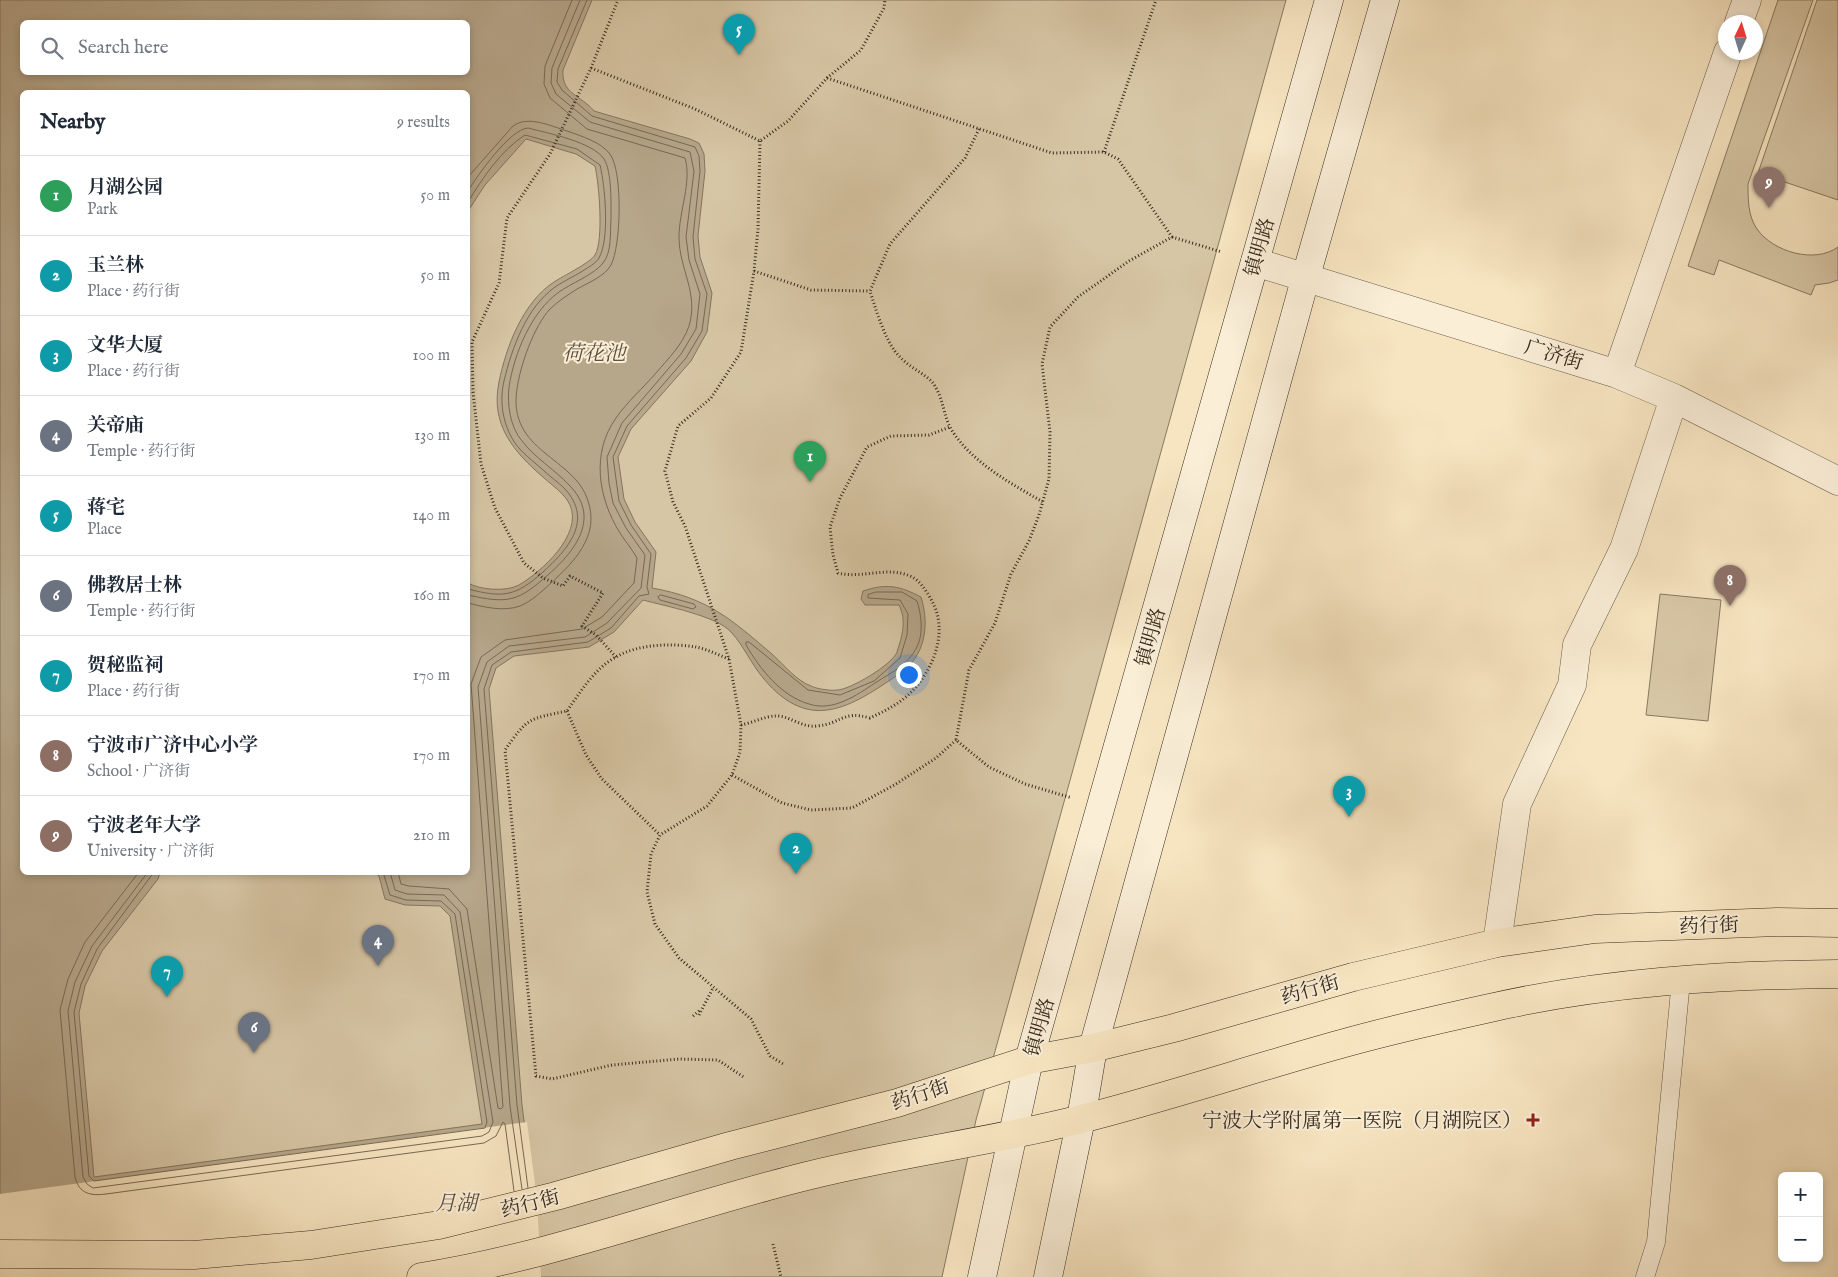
<!DOCTYPE html>
<html lang="en">
<head>
<meta charset="utf-8">
<style>
	body { margin:0; font-family:"IM FELL English","Noto Serif SC",serif; background:#f6f6f7; color:#1f2937 }
	.controls { position:absolute; right:15px; bottom:15px; display:grid; overflow:hidden; border-radius:8px; box-shadow:0 2px 8px #0003 }
	.controls button { width:45px; height:45px; display:grid; place-items:center; padding:0; border:0; border-bottom:1px solid #e0e1e3; background:#fff; color:#1f2937; font:25px sans-serif }
	.compass { position:absolute; left:1718px; top:15px; width:45px; height:45px; border-radius:50%; background:#fff; box-shadow:0 2px 8px #0003; rotate:4deg }
	.you { position:absolute; left:908px; top:674px; width:18px; height:18px; margin:-12px; border:4px solid #fff; border-radius:50%; background:#1a73e8; box-shadow:0 0 0 8px #1a73e833 }
	.badge { display:grid; place-items:center; width:32px; height:32px; border-radius:50%; background:#8f2418; color:#fff; font-size:16px; font-weight:700 }
	.pin { position:absolute; translate:-50% -41px; filter:drop-shadow(0 1px 2px #0008) }
	.pin::after { content:''; position:absolute; top:26px; width:18px; height:15px; background:inherit; clip-path:polygon(0 0,100% 0,50% 100%) }
	.list { margin:0; padding:0; list-style:none }
	h2 { display:flex; justify-content:space-between; align-items:center; height:65px; margin:0; padding:0 20px; font-size:21px }
	h2 small { font-size:16px; font-weight:400; color:#747a83 }
	.list li { display:grid; grid-template-columns:32px 1fr auto; gap:15px; align-items:center; box-sizing:border-box; height:80px; padding:0 20px; border-top:1px solid #e0e1e3 }
	.list b { display:block; font-size:19px; white-space:nowrap }
	.list p { margin:0; font-size:16px; white-space:nowrap; color:#747a83 }
	.list em { font-size:16px; font-style:normal; color:#747a83 }
	.icon { flex:none; width:28px; height:28px; fill:none; stroke:currentColor; stroke-width:2; stroke-linecap:round; stroke-linejoin:round }
	.map { position:relative; flex:none; width:1838px; height:1277px; overflow:hidden }
	.search { position:absolute; background:#fff; box-shadow:0 2px 8px #0003; left:20px; top:20px; width:450px; height:55px; display:flex; align-items:center; gap:12px; box-sizing:border-box; padding:0 18px; border-radius:8px; color:#747a83; font-size:19px }
	.panel { position:absolute; background:#fff; box-shadow:0 2px 8px #0003; left:20px; top:90px; width:450px; height:785px; border-radius:8px }
	.map>svg:first-child { display:block }
	.green { fill:#d7c6a5; stroke:#887962; fill-rule:evenodd }
	.water { fill:#b6a68a; stroke:#84755f; fill-rule:evenodd }
	.pier { fill:#f7e5c1 }
	.lines { fill:none; stroke-linecap:round; stroke-linejoin:round }
	.shore { stroke:#776954; stroke-width:1 }
	.lane-casing { stroke:#685a47; stroke-width:19 }
	.street-casing { stroke:#685a47; stroke-width:29 }
	.secondary-casing { stroke:#382c1e; stroke-width:29 }
	.primary-casing { stroke:#382c1e; stroke-width:29 }
	.path { stroke:#382c1e; stroke-width:3; stroke-dasharray:1 2.5; stroke-linecap:butt }
	.lane { stroke:#faeed7; stroke-width:18 }
	.street { stroke:#faeed7; stroke-width:28 }
	.secondary { stroke:#faeed7; stroke-width:28 }
	.primary { stroke:#f7e5c1; stroke-width:28 }
	.poi-dot { fill:#8f2418; stroke:#faeed7; stroke-width:2 }
	.labels { text-anchor:middle; stroke-width:4; stroke-linejoin:round; paint-order:stroke }
	.street-label { font-size:20px; fill:#382c1e; stroke:#faeed7 }
	.poi-label { font-size:20px; fill:#382c1e; stroke:#faeed7; text-anchor:end }
	.water-label { font-size:21px; font-style:italic; fill:#5e513e; stroke:#faeed7 }
</style>
</head>
<body>
<div class="map">
<svg width="1838" height="1277" viewBox="0 0 1838 1277">
	<rect width="100%" height="100%" fill="#f7e5c1"/>
	<filter id="stains"><feTurbulence type="fractalNoise" baseFrequency=".004" numOctaves="4"/><feColorMatrix values="0 0 0 0 .2 0 0 0 0 .09 0 0 0 0 .02 0 0 0 .5 -.17"/></filter>
	<radialGradient id="worn" r=".72"><stop offset=".6" stop-color="#630" stop-opacity="0"/><stop offset="1" stop-color="#630" stop-opacity=".3"/></radialGradient>
	<path class="green" d="M0,0H1286L976,1120L942,1277H0ZM22,22H468V72H22ZM22,92H468V872H22Z
		M1778,0H1813L1748,184C1748,200 1748,216 1757,229C1773,252 1815,264 1838,247V280L1829,283L1815,285L1811,295L1719,260L1714,275L1688,266Z
		M1817,0H1838V200L1758,173Z
		M1660,594L1721,600L1708,721L1646,715Z"/>
	<path class="water" d="M0,0H592L563,70C561,94 581,95 594,111L690,139L699,143L704,154L705,171L698,236L700,257L712,293L707,332L691,361L631,429L618,457L624,499L635,522L656,552L652,588C708,598 731,619 773,655C784,665 797,681 811,686C817,689 831,691 837,690C850,690 893,664 897,652C902,636 907,621 899,605H865L861,599L863,591C887,583 900,586 921,597C930,626 925,657 899,674C851,707 810,734 764,679C751,664 744,646 731,632C717,616 665,606 643,600L614,632L589,647L514,656L496,668L489,689L522,1105L534,1199L0,1277ZM22,22H468V72H22ZM22,92H468V211L485,185L526,139L576,154L595,166C599,183 604,240 595,255C590,263 563,276 554,282C523,302 506,347 499,382C490,425 514,452 544,478C553,486 565,494 570,505C583,535 541,572 519,585C506,592 480,590 468,583V872L375,873L379,876L385,899L405,905L440,906L450,916L482,1124L94,1177L79,1013L85,986L102,951L158,879L160,873L22,872Z"/>
	<path class="pier" d="M527,1122L537,1199L541,1277H0V1194Z"/>
	<g class="lines">
		<path class="shore" d="M468,177L513,126C528,115 551,126 567,131C581,136 601,142 610,154C623,172 621,246 611,265C605,276 588,283 577,289C568,295 558,301 550,309C534,326 520,366 517,389C507,452 575,457 588,501C600,536 574,562 550,584C541,592 532,601 520,606C504,612 483,607 468,603
			M468,191C477,176 510,129 528,128C547,133 593,142 604,159C612,171 611,205 611,219C610,233 612,252 603,263C595,274 570,284 559,292C531,312 514,354 509,387C507,404 510,427 522,441C535,458 554,469 569,485C601,517 576,550 549,574C518,602 508,604 468,595
			M468,202C482,179 501,150 525,135L577,149L600,165C605,186 610,238 599,258C594,267 565,280 555,287C526,308 512,348 504,381C499,402 503,425 515,443C522,453 533,461 542,469C549,476 558,482 565,489C594,521 567,550 543,572C515,597 503,598 468,589
			M876,592H902L917,601C921,613 923,630 919,642C911,664 892,672 875,683C857,695 833,712 809,704C781,696 760,669 746,645V642H749L808,690L840,695L874,681L900,658L907,635L908,614L900,600L868,598V595Z
			M661,595L694,604L696,607L693,609L660,600L658,597Z
			M139,872L85,942L68,979L60,1010L75,1177C79,1194 91,1196 106,1194L484,1143L496,1136L503,1122L505,1124L514,1191
			M148,872L92,946L75,982L68,1011L83,1177L87,1184L93,1188L482,1136L489,1132L493,1122L460,912L444,895L407,894L395,890L390,872
			M154,872L97,949L81,984L74,1012L89,1176L94,1181L485,1128L487,1122L455,914L441,901L406,900L390,895L383,872
			M398,872L401,884L409,886L449,889L467,909L498,1108L501,1109L503,1107L471,684L481,657L505,640L582,629L602,617L634,583L637,558C632,549 625,541 620,533C598,498 591,453 616,418C627,402 643,388 656,373C668,359 683,344 689,326C699,293 679,269 679,237C679,211 692,182 685,158L587,129L550,98L544,84L545,66L572,0
			M528,1188L517,1105L484,689L492,665L511,652L588,642L611,628L639,596L649,594L647,587L651,554L631,525L619,501L613,457L627,426L686,358L702,331L707,294L695,259L693,237L700,171L699,156L695,147L592,116L562,90L557,82L558,69L587,0
			M522,1189L510,1106L478,687L487,662L509,646L585,637L607,623L641,588L645,555L626,528L613,503L609,483L607,457L622,423L681,354L696,329L700,294L689,260L686,237L694,171L690,152L590,122L556,94L551,83L552,68L580,0"/>
		<defs>
			<path id="lane" d="M1645,1277L1656,1242L1681,980"/>
			<path id="street" d="M1739,22L1747,0
				M1255,262L1617,374L1674,398L1838,481
				M1617,374L1728,52
				M1497,943L1517,804L1572,685L1577,645L1624,549L1674,398"/>
			<path id="secondary" d="M982,1277L1029,1060L1329,0
				M1048,1277L1081,1119L1093,1048L1306,276L1385,0"/>
			<path id="primary" d="M0,1254L194,1255L311,1245L439,1225L556,1196L730,1146L897,1103L1029,1060L1093,1048L1174,1028L1353,977L1497,943L1595,929L1777,922L1838,923
				M421,1277C549,1257 670,1211 795,1179C889,1154 987,1143 1081,1119C1168,1097 1254,1068 1341,1044C1390,1030 1440,1019 1490,1008C1603,982 1722,975 1838,974"/>
		</defs>
		<use href="#lane" class="lane-casing"/>
		<use href="#street" class="street-casing"/>
		<use href="#secondary" class="secondary-casing"/>
		<use href="#primary" class="primary-casing"/>
		<path class="path" d="M591,68L695,109L760,141L788,121L827,78L861,50L884,8L885,0
			M827,78L1052,153L1104,152L1118,159L1172,237L1129,261L1078,297L1050,327L1042,364L1050,432L1049,479L1039,515L1029,541L1011,574L995,623L969,670L956,740L989,767L1025,784L1072,798
			M979,129L965,158L890,244L870,291C876,310 886,344 900,357C909,367 924,373 933,383C944,399 943,415 951,429C971,462 1010,483 1043,502
			M760,141L758,229L754,271L741,352L711,398L678,426L665,471L673,502L685,526L729,659L741,725L740,752L732,775L707,806L660,835L651,854L647,892L655,924L679,958L751,1019L770,1056L785,1065
			M1104,152L1156,0
			M1172,237L1222,252
			M754,271L811,290L870,291
			M616,657L596,635L582,626L603,593L570,576L563,586L543,578L524,563L495,508L481,464L473,392L472,342L499,283L507,218L550,154L591,68L618,0
			M729,659C718,655 707,649 696,647C671,643 638,644 616,657C595,668 581,691 567,711C529,719 528,717 505,750L536,1076L552,1079L612,1065L679,1059L718,1060L745,1078
			M567,711L586,755L602,779L660,835
			M741,725C752,723 765,716 776,716C788,715 802,728 817,726C841,724 842,710 870,718C885,711 903,702 914,689C935,666 948,630 932,601C927,592 920,580 910,576C887,566 861,579 838,573L833,555L830,527L840,498L867,447L891,436L929,435L950,427
			M732,775L782,803L811,810L852,808L896,784L936,758L956,740
			M699,1015L713,988
			M693,1016L700,1010
			M773,1244L781,1277"/>
		<use href="#lane" class="lane"/>
		<use href="#street" class="street"/>
		<use href="#secondary" class="secondary"/>
		<use href="#primary" class="primary"/>
	</g>
	<path class="poi-dot" d="M1530.5 1112.5h5v5h5v5h-5v5h-5v-5h-5v-5h5z"/>
	<g class="labels">
		<g class="street-label">
			<text transform="translate(1259 247) rotate(-74)" y="7">镇明路</text>
			<text transform="translate(1554 354) rotate(17)" y="7">广济街</text>
			<text transform="translate(1150 637) rotate(-74)" y="7">镇明路</text>
			<text transform="translate(1709 925) rotate(-2)" y="7">药行街</text>
			<text transform="translate(1310 989) rotate(-16)" y="7">药行街</text>
			<text transform="translate(1039 1027) rotate(-74)" y="7">镇明路</text>
			<text transform="translate(920 1094) rotate(-18)" y="7">药行街</text>
			<text transform="translate(530 1203) rotate(-14)" y="7">药行街</text>
		</g>
		<g class="poi-label">
			<text x="1522" y="1127">宁波大学附属第一医院（月湖院区）</text>
		</g>
		<g class="water-label">
			<text x="594" y="360">荷花池</text>
			<text x="456" y="1210">月湖</text>
		</g>
	</g>
	<rect width="100%" height="100%" filter="url(#stains)"/>
	<rect width="100%" height="100%" fill="url(#worn)"/>
</svg>
<div class="controls">
<button>+</button>
<button>−</button>
</div>
<svg class="compass" viewBox="-18 -18 36 36"><path d="M0-13l5 13h-10z" fill="#e53935"/><path d="M0 13l5-13h-10z" fill="#747a83"/></svg>
<div class="you"></div>
<div class="pin badge" style="left:810px;top:482px;background:#2e9e5b">1</div>
<div class="pin badge" style="left:796px;top:874px;background:#0f9aa8">2</div>
<div class="pin badge" style="left:1349px;top:817px;background:#0f9aa8">3</div>
<div class="pin badge" style="left:378px;top:966px;background:#6b7280">4</div>
<div class="pin badge" style="left:739px;top:55px;background:#0f9aa8">5</div>
<div class="pin badge" style="left:254px;top:1053px;background:#6b7280">6</div>
<div class="pin badge" style="left:167px;top:997px;background:#0f9aa8">7</div>
<div class="pin badge" style="left:1730px;top:606px;background:#8d6e63">8</div>
<div class="pin badge" style="left:1769px;top:208px;background:#8d6e63">9</div>
<div class="search"><svg class="icon" aria-label="search" viewBox="0 0 24 24"><circle cx="10" cy="10" r="6"/><path d="M15 15l6 6"/></svg>Search here</div>
<section class="panel">
<h2>Nearby<small>9 results</small></h2>
<ul class="list">
<li><span class="badge" style="background:#2e9e5b">1</span><div><b>月湖公园</b><p>Park</p></div><em>50 m</em></li>
<li><span class="badge" style="background:#0f9aa8">2</span><div><b>玉兰林</b><p>Place · 药行街</p></div><em>50 m</em></li>
<li><span class="badge" style="background:#0f9aa8">3</span><div><b>文华大厦</b><p>Place · 药行街</p></div><em>100 m</em></li>
<li><span class="badge" style="background:#6b7280">4</span><div><b>关帝庙</b><p>Temple · 药行街</p></div><em>130 m</em></li>
<li><span class="badge" style="background:#0f9aa8">5</span><div><b>蒋宅</b><p>Place</p></div><em>140 m</em></li>
<li><span class="badge" style="background:#6b7280">6</span><div><b>佛教居士林</b><p>Temple · 药行街</p></div><em>160 m</em></li>
<li><span class="badge" style="background:#0f9aa8">7</span><div><b>贺秘监祠</b><p>Place · 药行街</p></div><em>170 m</em></li>
<li><span class="badge" style="background:#8d6e63">8</span><div><b>宁波市广济中心小学</b><p>School · 广济街</p></div><em>170 m</em></li>
<li><span class="badge" style="background:#8d6e63">9</span><div><b>宁波老年大学</b><p>University · 广济街</p></div><em>210 m</em></li>
</ul>
</section>
</div>
</body>
</html>
